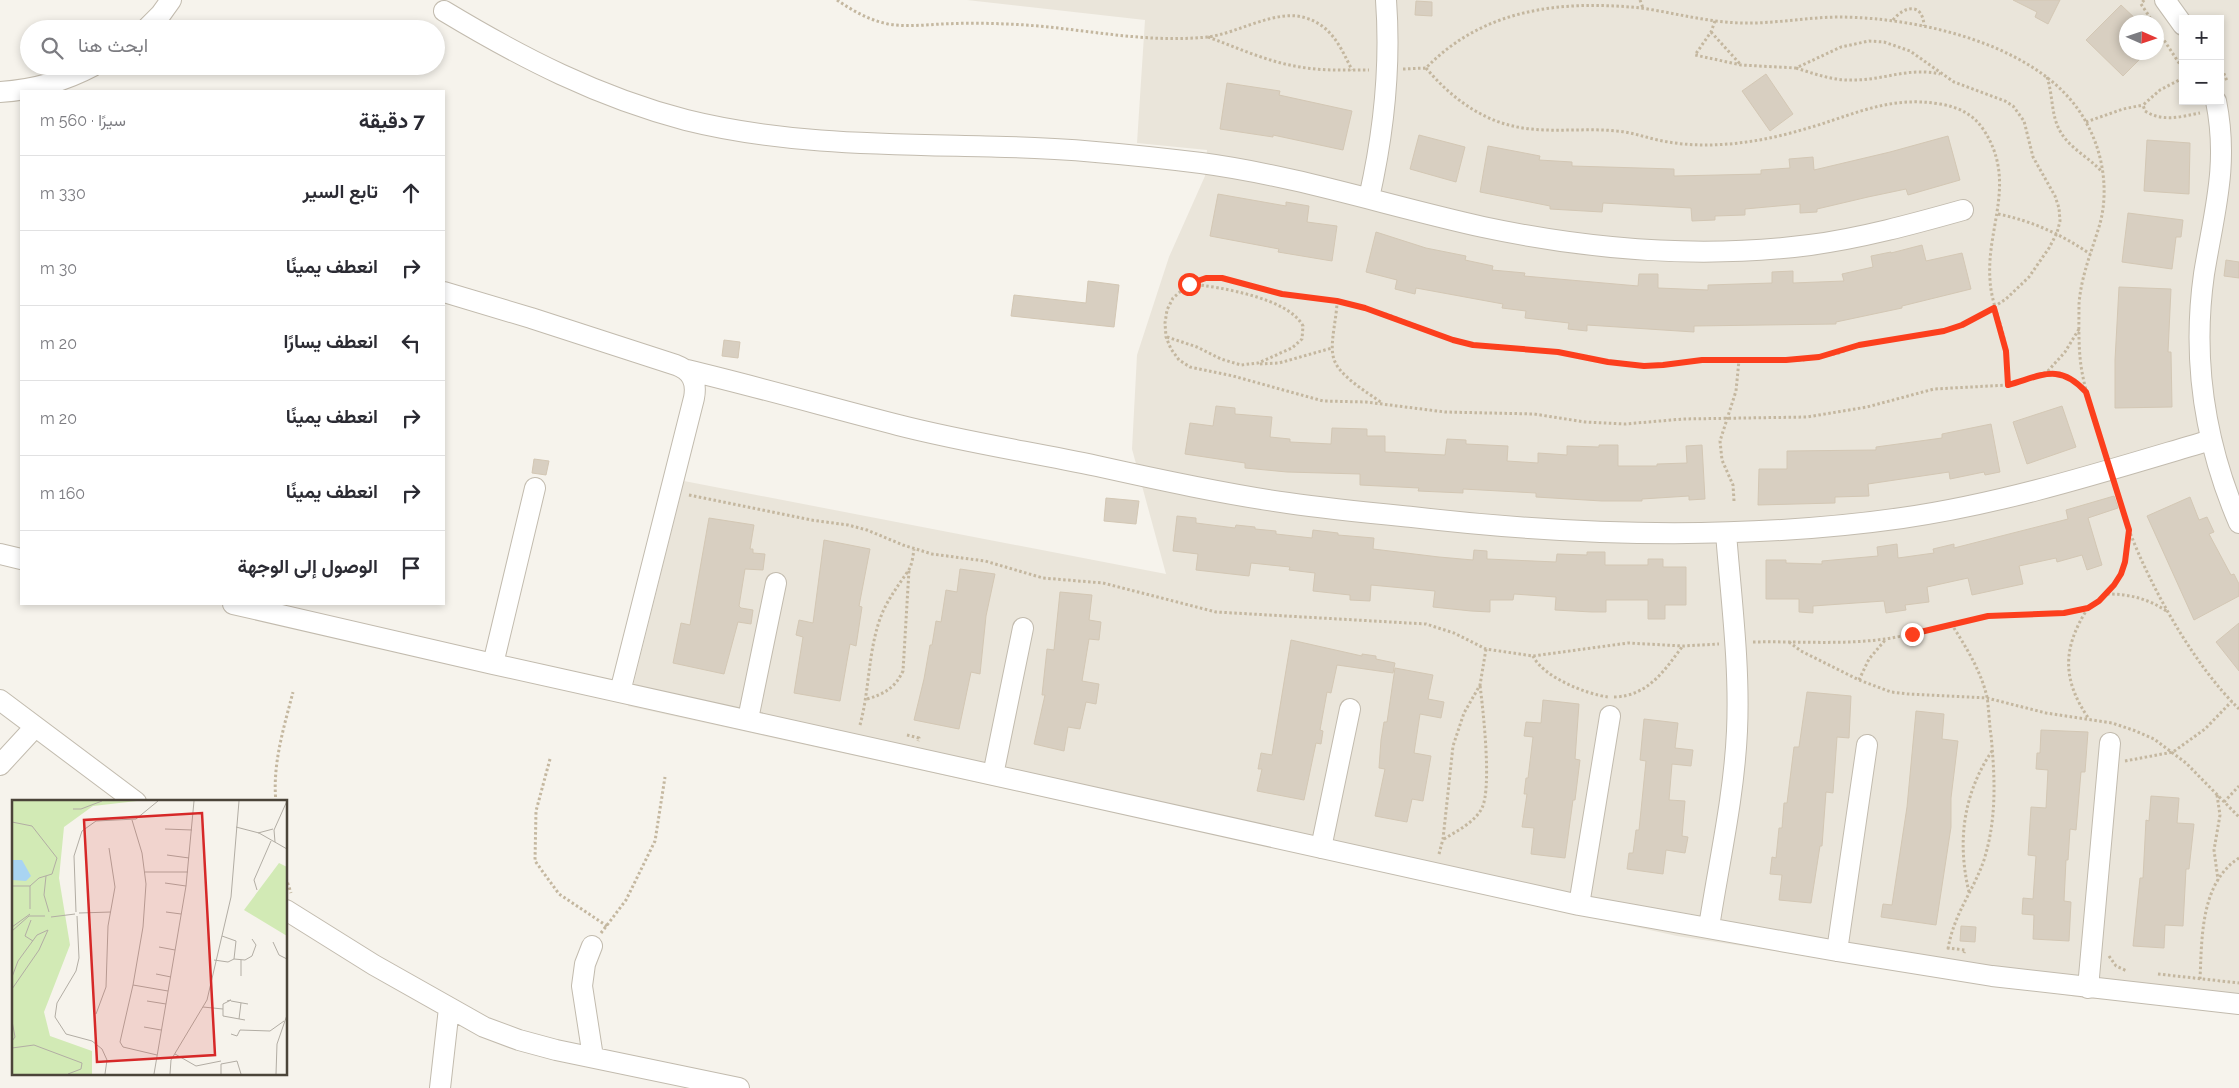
<!DOCTYPE html>
<html lang="ar">
<head>
<meta charset="utf-8">
<style>
	body { margin:0; font-family:Raleway,Vazirmatn,sans-serif; background:#f7f7f7; color:#2b2b33; direction:rtl }
	.controls { position:absolute; right:15px; top:15px; display:grid; overflow:hidden; border-radius:0px; box-shadow:0 2px 8px #0003 }
	.controls button { width:45px; height:45px; display:grid; place-items:center; padding:0; border:0; border-bottom:1px solid #e1e1e2; background:#fff; color:#2b2b33; font:25px sans-serif }
	.compass { position:absolute; left:2119px; top:15px; width:45px; height:45px; border-radius:50%; background:#fff; box-shadow:0 2px 8px #0003; rotate:93deg }
	.stop { position:absolute; width:15px; height:15px; margin:-11px; border:4px solid #fc3f1d; border-radius:50%; background:#fff }
	.stop.end { background:#fc3f1d; border-color:#fff; box-shadow:0 1px 5px #0008 }
	.list { margin:0; padding:0; list-style:none }
	h2 { display:flex; justify-content:space-between; align-items:center; height:65px; margin:0; padding:0 20px; font-size:21px }
	h2 small { font-size:16px; font-weight:400; color:#7c7c81 }
	.list li { display:grid; grid-template-columns:32px 1fr auto; gap:15px; align-items:center; box-sizing:border-box; height:75px; padding:0 20px; border-top:1px solid #e1e1e2 }
	.list b { display:block; font-size:19px; white-space:nowrap }
	.list em { font-size:16px; font-style:normal; color:#7c7c81 }
	.icon { flex:none; width:28px; height:28px; fill:none; stroke:currentColor; stroke-width:2; stroke-linecap:round; stroke-linejoin:round }
	.map { position:relative; flex:none; width:2239px; height:1088px; overflow:hidden; direction:ltr }
	.search { position:absolute; background:#fff; box-shadow:0 2px 8px #0003; left:20px; top:20px; width:425px; height:55px; display:flex; align-items:center; gap:12px; box-sizing:border-box; padding:0 18px; border-radius:28px; color:#7c7c81; font-size:19px }
	.panel { position:absolute; background:#fff; box-shadow:0 2px 8px #0003; left:20px; top:90px; width:425px; height:515px; border-radius:0px; direction:rtl }
	.map>svg:first-child { display:block }
	.residential { fill:#eae5da; fill-rule:evenodd }
	.building { fill:#d8cfc1; stroke:#d3c7b4 }
	.lines { fill:none; stroke-linecap:round; stroke-linejoin:round }
	.minor-casing { stroke:#c2bbae; stroke-width:22 }
	.path { stroke:#c4b79f; stroke-width:3; stroke-dasharray:2.5 2.5; stroke-linecap:butt }
	.minor { stroke:#fff; stroke-width:20 }
	.route { stroke:#fc3f1d; stroke-width:6 }
	.inset-road { fill:none; stroke:#b2ada4; stroke-width:1 }
	.view { fill:#d62828; fill-opacity:0.15; stroke:#d62828; stroke-width:2.5 }
	.inset-edge { fill:none; stroke:#4b4439; stroke-width:2.5 }
</style>
</head>
<body>
<div class="map">
<svg width="2239" height="1088" viewBox="0 0 2239 1088">
	<rect width="100%" height="100%" fill="#f6f3ec"/>
	<path class="residential" d="M967,0H2239V1010L2084,998L1677,936L628,706L684,481L1166,574L1132,449L1137,355L1169,257L1205,176L1207,150L1137,143L1145,20ZM2183,19H2220V101H2183ZM2126,22H2156V52H2126Z"/>
	<path class="building" d="M2013,0H2060L2048,24L2035,17L2037,12Z
		M1416,1L1432,2V16L1415,15Z
		M2121,5L2139,22H2126V52H2147L2123,76L2086,40Z
		M1766,74L1793,114L1770,131L1742,91Z
		M1227,83L1280,91L1279,95L1352,111L1343,150L1273,135V137L1220,129Z
		M1419,135L1465,147L1456,182L1410,169Z
		M1948,136L1960,180L1908,195L1906,189L1868,197L1817,209V212L1800,213V204L1745,209V215L1715,216V220L1692,221L1691,208L1603,203L1602,212L1550,209V206L1480,192L1488,146L1540,156L1539,160L1572,162V166L1674,169V176L1761,174V170L1790,168L1789,159L1813,157L1814,170L1890,152Z
		M2147,140L2190,143L2189,194L2144,191Z
		M1218,194L1286,206V202L1309,206L1307,222L1337,226L1332,261L1278,252L1279,249L1210,236Z
		M2128,213L2183,220L2181,237H2176L2172,269L2122,262Z
		M1376,232L1426,248L1466,256L1465,260L1493,266L1492,270L1525,273L1524,276L1638,286L1639,274H1658V288L1708,290V285L1772,283V272L1793,271V283L1844,281L1842,274L1873,267L1871,256L1891,252V253L1922,245L1926,261L1962,253L1971,289L1902,306V308L1836,322V324L1694,326V332L1587,325V331L1568,329L1569,323L1525,318L1526,311L1502,308L1503,304L1416,288L1415,294L1395,289L1397,280L1366,272Z
		M2226,260L2239,262V278L2224,276Z
		M1088,281L1119,285L1114,327L1011,316L1014,295L1086,303Z
		M2119,287L2171,289L2168,352H2171L2172,407L2115,408V360Z
		M724,340L740,342L738,358L722,356Z
		M1216,406L1235,408V414L1272,417L1270,437L1290,439V442L1331,444L1332,428L1367,429V436H1385V452L1445,455L1447,439L1466,440V444L1508,446L1507,461L1538,463V453L1567,455V446L1599,447V445H1618V466H1657V464L1687,463L1686,446L1702,445L1705,499L1689,500V496L1642,499V501H1602L1536,497V493L1463,489V493L1418,491L1419,488L1360,485V474L1287,472L1245,468V463L1185,454L1190,423L1213,426Z
		M2062,406L2076,447L2027,464L2013,422Z
		M1991,424L2000,472L1985,475L1984,472L1950,479L1949,472L1868,484L1869,496L1835,497V503L1758,505L1759,469H1787V451L1876,450V447L1942,438V434Z
		M534,459L549,461L546,475L532,473Z
		M2114,496L2118,508L2088,518L2102,565L2087,570L2082,555L2057,562L2056,558L2019,566L2023,584L1972,595L1968,578L1927,587L1929,602L1905,605L1906,610L1886,613L1884,601L1813,606V613L1799,612V599H1766V560H1786V563L1822,564V561L1878,556L1877,547L1897,544L1898,558L1934,553L1933,549L1954,544V548L2068,519L2066,510Z
		M2190,497L2199,520L2207,517L2214,532L2209,534L2231,575L2234,574L2239,584V596L2194,620L2147,516Z
		M1106,498L1139,501L1136,524L1104,521Z
		M1177,516L1196,518V523L1235,528L1236,525L1255,527V529L1276,531V534L1312,538L1313,530L1338,533V535L1374,538L1373,549L1439,557L1473,560L1474,550L1487,551V559L1556,562L1557,554L1587,555V552H1605V565H1648V559H1663V567H1686V605H1665V619H1648V600H1606V612H1592L1555,610L1556,597L1514,594L1513,600H1490V612L1471,611L1433,607L1435,591L1371,585L1370,601L1350,600V595L1313,591L1315,573L1289,570L1290,567L1251,563L1249,576L1196,570L1198,554L1173,551Z
		M709,518L754,525L750,549H753V553L765,554L763,570L745,569L739,606L741,608L753,610L751,624L738,622L724,674L673,663L681,623L690,625Z
		M824,540L870,549L859,606L862,607L856,646L850,644L840,701L794,693L803,637L796,635L799,620L813,623Z
		M960,569L995,574L986,616L980,674L971,672L959,729L914,720L924,679L930,645H932L936,621L941,622L946,590L957,592Z
		M1060,592L1092,595L1089,620L1101,622L1099,640L1089,639L1082,681L1099,684L1096,704L1086,702L1080,729L1068,727L1064,751L1034,744L1045,695H1042L1047,649L1054,650Z
		M2239,623V671L2216,642Z
		M1291,640L1362,656V654L1376,656V659L1395,663L1393,673L1337,665L1331,693L1327,692L1320,730L1323,731L1321,744L1316,743L1304,800L1257,791L1262,769H1258L1261,753L1272,755Z
		M1395,668L1433,675L1428,699L1444,702L1441,718L1420,714L1414,753L1431,756L1423,801L1412,799L1407,822L1375,816L1385,769L1379,768L1381,740L1384,722H1387Z
		M1807,692L1851,696L1849,738L1837,737L1833,793L1826,792L1822,846H1820L1811,903L1779,900L1782,875L1770,874L1772,857L1776,858L1779,828H1782L1784,803H1787L1794,747H1799Z
		M1543,700L1579,704L1575,759L1580,760L1575,800H1573L1565,858L1531,854L1534,828L1522,827L1527,794H1524L1526,778H1528L1533,737L1524,736L1526,722L1541,723Z
		M1916,711L1944,714L1942,739L1958,741L1951,798V827L1936,925L1881,917L1883,904L1892,905L1907,807Z
		M1644,719L1678,723L1675,748L1693,750L1691,766L1672,764L1669,800L1685,801L1682,836L1688,837L1685,853L1666,850L1663,874L1627,869L1629,853H1633L1636,830H1639L1646,761L1640,760Z
		M2041,730L2088,732L2085,772H2081L2076,830L2070,829L2068,860H2066L2064,901L2071,902L2069,941L2033,939L2034,915L2022,914L2023,898L2033,899L2036,856L2028,855L2031,807L2046,808L2048,770L2036,769L2037,753H2040Z
		M2151,796L2179,798L2177,823L2194,824L2189,869H2186L2183,926L2165,925L2164,948L2133,946L2140,878H2143L2146,820L2149,821Z
		M1961,926L1976,927L1975,942L1960,941Z"/>
	<g class="lines">
		<defs>
			<path id="minor" d="M2165,0L2183,25
				M444,11C522,58 598,97 686,120C790,146 899,144 1006,147C1071,148 1136,155 1201,163C1298,176 1388,206 1483,227C1591,250 1701,259 1810,245C1862,238 1913,224 1963,210
				M146,29L161,14L171,0
				M0,92C32,90 65,81 93,66
				M2216,101C2229,165 2214,212 2204,274C2192,359 2205,444 2239,523
				M1369,198C1384,132 1391,68 1386,0
				M444,292L531,318L676,365C692,371 697,382 694,398L620,692
				M687,370C758,387 828,407 898,425C964,442 1031,452 1097,466C1160,480 1224,494 1288,503C1329,509 1371,513 1412,517C1574,536 1739,541 1902,518C2007,503 2109,470 2211,440
				M0,554L21,559
				M233,604L493,664L1579,905L1837,951L1992,976L2239,1004
				M493,664L535,488
				M0,700L136,802
				M748,719L776,583
				M0,765L35,727
				M993,775L1023,628
				M1321,848L1350,709
				M1579,905L1610,716
				M286,910L374,965L484,1027L519,1040L556,1050L739,1088
				M1709,927C1719,862 1734,797 1737,731C1740,665 1731,598 1726,533
				M592,946L585,964L582,986L593,1057
				M1837,951L1867,745
				M2088,988L2110,743
				M440,1088L449,1008"/>
		</defs>
		<use href="#minor" class="minor-casing"/>
		<path class="path" d="M837,0C853,11 869,20 888,24C906,27 924,25 942,24C963,23 985,23 1006,24C1073,26 1140,44 1207,37C1237,34 1276,8 1306,18C1332,26 1341,48 1352,70
			M1640,0L1643,8
			M2144,0L2141,4L2153,22
			M1893,20C1905,5 1923,3 1924,26
			M1715,21L1711,32L1695,55L1741,65L1796,68L1841,47L1869,41L1884,42L1910,51L1954,82L2005,101L2013,106L2024,121L2033,157L2055,196L2059,208L2060,221L2057,233L2049,248L2029,277L2006,299L1978,317L1962,325L1923,335L1859,345L1839,353L1803,360H1702L1683,363L1644,366L1608,362L1558,352L1493,348L1453,340L1389,315L1337,301L1282,294L1222,278H1206L1189,284L1173,298L1167,310L1165,323L1166,337L1171,349L1179,360L1190,367L1233,376L1323,401L1366,402L1445,412L1534,414L1585,422L1625,424L1683,419L1807,417L1867,407L1934,389L2008,385L2047,372L2065,352L2079,329
			M2156,28L2183,69
			M1711,32L1741,65
			M1208,37C1238,48 1268,62 1300,67C1323,71 1346,70 1369,70
			M2220,64L2227,81
			M1426,68C1453,100 1487,125 1531,129C1559,132 1588,128 1617,131C1631,132 1644,137 1658,140C1689,147 1722,146 1753,141C1774,138 1795,132 1815,126C1860,112 1892,96 1940,104C1958,107 1973,114 1983,129C2018,181 1986,227 1990,280C1991,299 1998,315 2003,334C2007,351 2008,368 2008,385
			M1796,68C1815,74 1834,81 1854,80C1884,80 1909,67 1940,74
			M1403,69L1426,68C1484,8 1562,0 1641,8C1675,13 1707,22 1741,23C1774,24 1807,17 1841,17C1922,18 2047,46 2087,124C2104,155 2109,194 2099,227C2091,253 2081,277 2079,304C2079,326 2078,350 2082,372C2087,400 2098,427 2106,454
			M2047,77C2053,95 2051,115 2060,131C2070,149 2089,157 2102,172
			M2183,78L2160,90L2143,105L2145,111C2162,122 2180,117 2200,113
			M2086,122L2123,109L2143,105
			M1998,214C2032,221 2061,234 2090,254
			M1337,301C1337,317 1330,342 1333,355C1335,374 1367,392 1382,403
			M1167,337L1197,347L1221,359L1241,365L1258,363L1292,348L1302,339L1303,326C1289,298 1219,287 1191,284
			M1260,364L1279,363L1332,348
			M2047,372L2069,377L2086,391
			M2116,486C2120,500 2123,516 2129,530C2151,588 2194,665 2239,709
			M689,495L811,520L848,525L867,530L903,545L932,554L985,561L1043,578L1103,583L1216,612L1426,624L1454,633L1486,649L1533,656L1628,643L1683,646L1719,644
			M1734,501L1733,485L1722,460L1720,441L1736,391L1739,360
			M2107,594C2130,594 2149,599 2168,612
			M2088,608C2062,648 2062,680 2089,719
			M1753,642C1797,641 1841,645 1885,639C1920,634 1954,621 1989,616C2016,612 2067,619 2090,607C2119,591 2127,562 2129,530
			M1789,642L1801,651L1859,680L1891,692L1908,694L1987,698L2046,713L2112,723L2133,730L2154,739L2186,763L2239,817
			M1533,656C1543,677 1586,694 1608,697
			M1859,680L1869,659L1886,639
			M1614,697C1648,696 1664,671 1682,647
			M867,699C884,694 895,688 903,671L909,570
			M860,725C869,692 868,658 878,625C884,604 896,589 908,571C912,566 913,556 914,549
			M907,735L919,738L918,741
			M550,759L536,811L535,861L559,894L607,926
			M2125,761L2173,752L2205,729L2232,701
			M2217,795L2220,815L2214,850L2218,880
			M276,802C272,765 284,727 293,692
			M2224,802L2239,786
			M1444,839C1457,831 1475,822 1482,808C1492,787 1483,710 1480,685
			M1439,854L1443,839L1453,746L1464,713L1480,685L1486,649
			M286,878L291,893
			M1969,892C1957,842 1963,794 1992,751
			M601,933L626,900L655,841L665,777
			M1947,948L1965,950L1964,953
			M1948,949C1954,913 1973,892 1984,860C1997,818 1995,778 1991,735C1989,723 1989,709 1987,697C1981,671 1966,647 1952,625
			M2109,956L2116,966L2127,971
			M2158,974L2239,983
			M2200,979C2202,939 2200,883 2239,858"/>
		<use href="#minor" class="minor"/>
	</g>
	<g class="lines">
		<path class="route" d="M1189,284L1206,278H1222L1282,294L1337,301L1365,308L1453,340L1473,345L1558,352L1608,362L1644,366L1663,365L1702,360H1786L1819,357L1859,345L1944,331L1962,325L1994,308L2006,351L2008,385C2041,376 2059,362 2086,392L2129,530L2125,562L2121,574L2114,585L2099,601L2088,608L2064,613L1988,616L1912,634"/>
	</g>
	<g transform="translate(12 800)">
		<rect width="275" height="275" fill="#f6f3ec"/>
		<path d="M0,1H125L81,6L52,27L47,78L58,145L32,212L38,236L80,251V274H0ZM267,63L275,67V136L232,110Z" fill="#d2eab5"/>
		<path d="M0,60H10L19,76L14,81L0,80Z" fill="#a9d4f2"/>
		<path class="inset-road" d="M61,9H69L90,1M120,20L130,53L134,84L131,127L121,185M0,22L20,26L45,58L40,74L27,78L18,86H0M224,27L247,33L275,49M153,29L180,30M246,33L261,29M263,42L262,30L275,1M155,55L177,58M133,72H176M34,76L32,95L37,112M153,83L174,86M18,86V109M245,90L242,80L259,41M64,112L62,56L70,31L84,21L124,19L146,1M154,112L169,114M67,113L99,112M65,116L67,158L64,171L45,203L43,217L54,234L80,241L90,249L95,260L93,274M39,117L63,114M19,120L13,136L21,141M0,127L18,114M0,131L17,116H33M261,142L267,155L275,159M147,147L163,150M222,159L233,160L240,156L244,145L240,139M202,160L216,162L222,159L224,141L210,136M229,160V176M144,174L159,177M0,177L6,161L25,135L36,130L27,150L0,189M135,201L154,204M215,201L219,200L211,204V216L233,220M219,201L236,204M191,207L211,209M84,214L94,187L96,126L103,87L97,48M227,219L229,203M0,221L3,237L0,241M132,227L149,230M219,234L225,236L228,230L258,231L272,221M0,248L22,245L70,263L69,269L56,274M163,254L184,266L209,261M145,255L111,247L108,242L121,185L156,191M142,274L174,86L182,1M158,274L159,260L195,200L219,97L227,1M209,274V264L225,261L229,274M264,274L265,244L275,215"/>
		<path class="view" d="M190,13L203,255L85,262L72,20Z"/>
		<rect width="275" height="275" class="inset-edge"/>
	</g>
</svg>
<div class="controls">
<button>+</button>
<button>−</button>
</div>
<svg class="compass" viewBox="-18 -18 36 36"><path d="M0-13l5 13h-10z" fill="#e53935"/><path d="M0 13l5-13h-10z" fill="#7c7c81"/></svg>
<div class="stop" style="left:1189px;top:284px"></div>
<div class="stop end" style="left:1912px;top:634px"></div>
<div class="search"><svg class="icon" aria-label="search" viewBox="0 0 24 24"><circle cx="10" cy="10" r="6"/><path d="M15 15l6 6"/></svg>ابحث هنا</div>
<section class="panel">
<h2>7 دقيقة<small>سيرًا · 560 m</small></h2>
<ul class="list">
<li><svg class="icon" aria-label="ahead" viewBox="0 0 24 24"><path d="M12 20V5M6 11l6-6 6 6"/></svg><div><b>تابع السير</b></div><em>330 m</em></li>
<li><svg class="icon" aria-label="right" viewBox="0 0 24 24"><path d="M7 20v-9h11M14 6l5 5-5 5"/></svg><div><b>انعطف يمينًا</b></div><em>30 m</em></li>
<li><svg class="icon" aria-label="left" viewBox="0 0 24 24"><path d="M17 20v-9H6M10 6l-5 5 5 5"/></svg><div><b>انعطف يسارًا</b></div><em>20 m</em></li>
<li><svg class="icon" aria-label="right" viewBox="0 0 24 24"><path d="M7 20v-9h11M14 6l5 5-5 5"/></svg><div><b>انعطف يمينًا</b></div><em>20 m</em></li>
<li><svg class="icon" aria-label="right" viewBox="0 0 24 24"><path d="M7 20v-9h11M14 6l5 5-5 5"/></svg><div><b>انعطف يمينًا</b></div><em>160 m</em></li>
<li><svg class="icon" aria-label="arrive" viewBox="0 0 24 24"><path d="M6 21V4h12l-3 4 3 4H6"/></svg><div><b>الوصول إلى الوجهة</b></div></li>
</ul>
</section>
</div>
</body>
</html>
